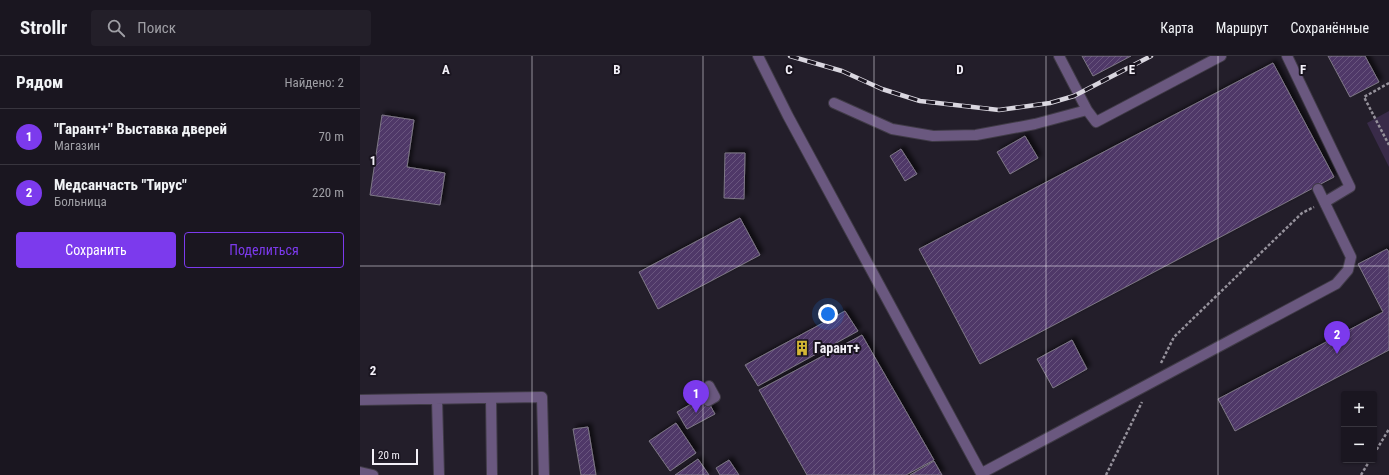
<!DOCTYPE html>
<html lang="ru">
<head>
<meta charset="utf-8">
<style>
	body { margin:0; font-family:"Roboto Condensed",sans-serif; background:#231f29; color:#f1f3f6 }
	.controls { position:absolute; right:12px; bottom:12px; display:grid; overflow:hidden; border-radius:4px; box-shadow:0 1px 3px #0004 }
	.controls button { width:36px; height:36px; display:grid; place-items:center; padding:0; border:0; border-bottom:1px solid #38353e; background:#1a1620; color:#f1f3f6; font:20px sans-serif }
	.scale { position:absolute; left:12px; bottom:10px; width:46px; box-sizing:border-box; padding-left:4px; border:2px solid #f3f0f8; border-top:0; font-size:11px; line-height:14px; white-space:nowrap; color:#f3f0f8; -webkit-text-stroke:3px #1a1520; paint-order:stroke }
	.you { position:absolute; left:468px; top:258px; width:14px; height:14px; margin:-10px; border:3px solid #fff; border-radius:50%; background:#1a73e8; box-shadow:0 0 0 6px #1a73e833 }
	.badge { display:grid; place-items:center; width:26px; height:26px; border-radius:50%; background:#7c3aed; color:#fff; font-size:13px; font-weight:700 }
	.pin { position:absolute; translate:-50% -33px; filter:drop-shadow(0 1px 2px #0008) }
	.pin::after { content:''; position:absolute; top:21px; width:14px; height:12px; background:inherit; clip-path:polygon(0 0,100% 0,50% 100%) }
	.list { margin:0; padding:0; list-style:none }
	h2 { display:flex; justify-content:space-between; align-items:center; height:52px; margin:0; padding:0 16px; font-size:17px }
	h2 small { font-size:13px; font-weight:400; color:#9f9fa5 }
	.list li { display:grid; grid-template-columns:26px 1fr auto; gap:12px; align-items:center; box-sizing:border-box; height:56px; padding:0 16px; border-top:1px solid #38353e }
	.list b { display:block; font-size:15px; white-space:nowrap }
	.list p { margin:0; font-size:13px; white-space:nowrap; color:#9f9fa5 }
	.list em { font-size:13px; font-style:normal; color:#9f9fa5 }
	.actions { display:flex; gap:8px; padding:12px 16px }
	.actions a { flex:1; padding:9px 0; border:1px solid #7c3aed; border-radius:4px; text-align:center; font-size:14px; color:#7c3aed }
	.actions .main { background:#7c3aed; color:#fff }
	.icon { flex:none; width:22px; height:22px; fill:none; stroke:currentColor; stroke-width:2; stroke-linecap:round; stroke-linejoin:round }
	.map { position:relative; flex:none; width:1029px; height:419px; overflow:hidden }
	header { display:flex; align-items:center; gap:24px; box-sizing:border-box; height:56px; padding:0 20px; background:#1a1620; border-bottom:1px solid #38353e }
	header strong { font-size:19px }
	nav { display:flex; gap:22px; margin-inline-start:auto; font-size:14px }
	.search { width:280px; height:36px; background:#231f29; display:flex; align-items:center; gap:10px; box-sizing:border-box; padding:0 14px; border-radius:4px; color:#9f9fa5; font-size:15px }
	main { display:flex }
	aside { flex:1; background:#1a1620 }
	.map>svg:first-child { display:block }
	.green { fill:#392b49 }
	.building { fill:url(#building-hatch); stroke:#7e7886; filter:url(#shadow) }
	.lines { fill:none; stroke-linecap:round; stroke-linejoin:round }
	.minor-casing { stroke:#403b47; stroke-width:12 }
	.path { stroke:#95919b; stroke-width:2.5; stroke-dasharray:3 2; stroke-linecap:butt }
	.minor { stroke:#6a587f; stroke-width:10 }
	.rail-casing { stroke:#d9d6df; stroke-width:4.5 }
	.rail { stroke:#1a1520; stroke-width:3; stroke-dasharray:9; stroke-linecap:butt }
	.grid { fill:none; stroke:#f3f0f8; stroke-width:1; stroke-opacity:0.55 }
	.labels { text-anchor:middle; stroke-width:4; stroke-linejoin:round; paint-order:stroke }
	.poi-label { font-size:14px; font-weight:bold; fill:#f3f0f8; stroke:#1a1520; text-anchor:start }
	.grid-label { font-size:13px; text-anchor:middle; font-weight:bold; fill:#f3f0f8; stroke:#1a1520; stroke-width:4; stroke-linejoin:round; paint-order:stroke }
</style>
</head>
<body>
<header>
<strong>Strollr</strong>
<div class="search"><svg class="icon" aria-label="search" viewBox="0 0 24 24"><circle cx="10" cy="10" r="6"/><path d="M15 15l6 6"/></svg>Поиск</div>
<nav><a>Карта</a><a>Маршрут</a><a>Сохранённые</a></nav>
</header>
<main>
<aside>
<h2>Рядом<small>Найдено: 2</small></h2>
<ul class="list">
<li><span class="badge">1</span><div><b>&quot;Гарант+&quot; Выставка дверей</b><p>Магазин</p></div><em>70 m</em></li>
<li><span class="badge">2</span><div><b>Медсанчасть &quot;Тирус&quot;</b><p>Больница</p></div><em>220 m</em></li>
</ul>
<div class="actions"><a class="main">Сохранить</a><a>Поделиться</a></div>
</aside>
<div class="map">
<svg width="1029" height="419" viewBox="0 0 1029 419">
	<defs>
		<pattern id="building-hatch" width="6" height="6" patternUnits="userSpaceOnUse"><rect width="6" height="6" fill="#4f3867"/><path d="M-1 1l2-2M0 6l6-6M5 7l2-2" fill="none" stroke="#69557e"/></pattern>
		<filter id="shadow"><feDropShadow dx="3.5" dy="-3.5" stdDeviation="2" flood-color="#0009"/></filter>
	</defs>
	<rect width="100%" height="100%" fill="#231e2a"/>
	<path class="green" d="M1029,55V111L1007,67Z"/>
	<path class="building" d="M722,0H771L733,20Z
		M968,0H1005L1019,26L990,41Z
		M913,7L974,121L620,308L559,193Z
		M22,59L54,64L47,111L85,117L80,149L10,139Z
		M665,80L678,102L650,118L637,96Z
		M541,93L557,118L545,125L530,100Z
		M365,97H385L384,143L364,142Z
		M380,162L400,199L298,253L279,216Z
		M1027,193L1029,196V294L875,375L858,343L1023,256L998,208Z
		M485,255L498,275L398,330L385,309Z
		M502,279L574,404L546,419H447L399,334Z
		M712,284L727,313L693,332L677,303Z
		M345,340L355,358L327,373L317,356Z
		M316,367L336,397L310,415L289,385Z
		M228,371L236,419H221L213,373Z
		M338,403L349,419H315Z
		M369,404L379,419H360L356,412Z
		M574,405L582,419H550Z"/>
	<g class="lines">
		<defs>
			<path id="minor" d="M398,0L428,60L622,419
				M699,0L727,54L736,66L861,0
				M927,0L990,131L965,146
				M474,47L532,73L573,80L616,79L675,68L727,54
				M131,342L132,419
				M77,343L79,419
				M0,344L182,341L184,419
				M348,345L355,341L349,330
				M0,416L13,419
				M622,417L976,228L988,214L991,201L958,133"/>
		</defs>
		<use href="#minor" class="minor-casing"/>
		<path class="path" d="M1029,27L1004,41L1029,89
			M801,307L814,281L942,157L954,151
			M1014,398L1029,373
			M746,419L782,346
			M1001,419L1010,404"/>
		<use href="#minor" class="minor"/>
		<defs>
			<path id="rail" d="M430,0L482,15L522,33L560,45L639,54L690,47L714,40L791,0"/>
		</defs>
		<use href="#rail" class="rail-casing"/>
		<use href="#rail" class="rail"/>
	</g>
	<path class="grid" d="M172,0V419M343,0V419M514,0V419M686,0V419M858,0V419M0,210H1029"/>
	<defs>
		<symbol id="building-bare" viewBox="-9 -9 18 18"><path d="M-4-6H4V6H1V3H-1V6H-4ZM-2.5-4.3h1.7v1.8h-1.7ZM.8-4.3h1.7v1.8H.8ZM-2.5-1h1.7V.8h-1.7ZM.8-1h1.7V.8H.8Z" fill="#d4b635" stroke="#1a1520" stroke-width="2.5" paint-order="stroke"/></symbol>
	</defs>
	<g fill-rule="evenodd">
		<use href="#building-bare" x="431" y="281" width="22" height="22"/>
	</g>
	<g class="labels">
		<g class="poi-label">
			<text x="454" y="297">Гарант+</text>
		</g>
	</g>
	<g class="grid-label">
		<text x="86" y="18">A</text>
		<text x="257" y="18">B</text>
		<text x="429" y="18">C</text>
		<text x="600" y="18">D</text>
		<text x="772" y="18">E</text>
		<text x="943" y="18">F</text>
		<text x="13" y="109">1</text>
		<text x="13" y="319">2</text>
	</g>
</svg>
<div class="controls">
<button>+</button>
<button>−</button>
</div>
<div class="scale">20 m</div>
<div class="you"></div>
<div class="pin badge" style="left:336px;top:357px">1</div>
<div class="pin badge" style="left:977px;top:298px">2</div>
</div>
</main>
</body>
</html>
